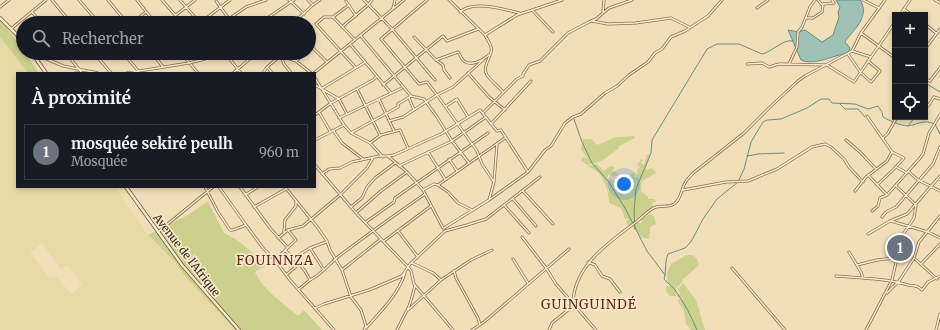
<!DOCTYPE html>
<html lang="fr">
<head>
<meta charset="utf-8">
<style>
	body { margin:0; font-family:Merriweather,serif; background:#242831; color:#f1f3f6 }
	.controls { position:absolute; right:12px; top:12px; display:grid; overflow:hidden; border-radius:0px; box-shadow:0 2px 6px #0003 }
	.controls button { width:36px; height:36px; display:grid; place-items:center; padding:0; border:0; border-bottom:1px solid #363941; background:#171b24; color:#f1f3f6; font:20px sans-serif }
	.you { position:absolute; left:624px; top:184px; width:14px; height:14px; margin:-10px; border:3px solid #fff; border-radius:50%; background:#1a73e8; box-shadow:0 0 0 6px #1a73e833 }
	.badge { display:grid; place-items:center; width:26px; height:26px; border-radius:50%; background:#0f766e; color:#fff; font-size:13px; font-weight:700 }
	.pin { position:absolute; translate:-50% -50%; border:2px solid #fff; box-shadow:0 1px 4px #0006 }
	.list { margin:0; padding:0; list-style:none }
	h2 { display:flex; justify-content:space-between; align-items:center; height:52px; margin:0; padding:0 16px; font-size:17px }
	h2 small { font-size:13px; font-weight:400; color:#9ea1a6 }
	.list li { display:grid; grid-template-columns:26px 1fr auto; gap:12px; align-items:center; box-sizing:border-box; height:56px; margin:0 8px 8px; padding:0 8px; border:1px solid #363941; border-radius:0px }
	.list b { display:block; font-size:15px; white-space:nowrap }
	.list p { margin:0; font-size:13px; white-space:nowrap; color:#9ea1a6 }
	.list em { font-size:13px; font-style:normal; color:#9ea1a6 }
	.icon { flex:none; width:22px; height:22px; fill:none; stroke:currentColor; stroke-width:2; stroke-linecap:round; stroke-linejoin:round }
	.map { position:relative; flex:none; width:940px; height:330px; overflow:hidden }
	.search { position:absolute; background:#171b24; box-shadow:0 2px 6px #0003; left:16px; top:16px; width:300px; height:44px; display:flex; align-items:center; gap:10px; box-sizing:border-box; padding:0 14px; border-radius:22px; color:#9ea1a6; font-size:15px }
	.panel { position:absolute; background:#171b24; box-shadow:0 2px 6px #0003; left:16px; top:72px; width:300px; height:116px; border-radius:0px }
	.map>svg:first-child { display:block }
	.farmland { fill:#e8daa6; fill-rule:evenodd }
	.green { fill:#cbd08d }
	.water { fill:#9fc2b6; stroke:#668f83 }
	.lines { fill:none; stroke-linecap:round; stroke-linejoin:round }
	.stream { stroke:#668f83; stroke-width:1 }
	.street-casing { stroke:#8a6d53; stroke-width:3 }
	.secondary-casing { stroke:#6b4e36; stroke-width:4 }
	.street { stroke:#fceccd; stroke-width:1.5 }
	.secondary { stroke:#fceccd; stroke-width:2.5 }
	.labels { text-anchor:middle; stroke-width:3.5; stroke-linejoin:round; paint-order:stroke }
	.street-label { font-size:11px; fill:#372619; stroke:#f9e9ca }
	.quarter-label { font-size:13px; letter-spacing:1px; fill:#682215; stroke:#f9e9ca }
</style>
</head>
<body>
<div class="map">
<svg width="940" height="330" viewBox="0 0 940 330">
	<rect width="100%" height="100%" fill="#f2deb9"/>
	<path class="farmland" d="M0,36L29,73H17V187H115L148,235L176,263L185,276L235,330H0ZM42,243L61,269L68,265L82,285L71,294L57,277L49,278L30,253Z"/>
	<path class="green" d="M0,19L23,50V53H25L39,73H28L0,37Z
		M634,136L635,138L619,146L618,149L603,160L596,163L587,165L581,160L584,156L586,159L587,158L581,149L583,139H592L593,141L597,145L616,137Z
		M647,154H649L650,157L645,170L652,168L656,173L642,181L641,191L648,197V199H654L656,202L653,203L652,207L653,208L637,220L636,218L634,220L635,222L629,226L626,222L628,219H625L621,208L609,203C609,194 605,177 596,171C594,169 591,168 588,166L597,164L604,171L609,167L612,166L615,167L612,171L618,173L617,176L608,175L607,178L617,182L616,186L618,187L623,181L633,173L635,174L634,177L635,178L637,176V170L640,166L637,165L641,159L643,160L641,163L644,165Z
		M208,201L224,233L237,240L267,265L255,272C263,290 283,303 298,316L304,310L322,330H235L185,276L176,263L148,235L188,215Z
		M649,214L654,216L656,224L650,227V233L649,236L650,238L647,239L641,237L636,230L633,228L636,223H641L642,219Z
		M686,255C695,255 697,256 699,265L682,280L683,281L676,288V296H670L666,291V286H670C665,278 667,270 672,262L673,263Z
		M683,283L696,300L705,330H691L686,324L684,310L678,302V299H683V298L677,297V295L680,294L678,289Z"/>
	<path class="water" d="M836,0H860C870,15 856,28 846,40L845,42L850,48L848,53C834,55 815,66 801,60L788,30L798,32L805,30L822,42L833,35L839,17L838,12L840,7Z"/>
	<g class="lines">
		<path class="stream" d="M925,83L940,92
			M840,104L845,109H858L865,117
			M574,119L582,142L592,163L608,181L625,208L647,251L665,275L664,279C668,284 672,285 675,290C684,302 691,316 697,330
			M908,126C920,124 923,119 935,124L940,134
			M747,156L758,154L784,153
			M635,229L634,211L636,189L651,153L652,140L707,49L717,44H739L762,54C772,52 784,38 793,41
			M665,275C666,269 665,260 668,254L685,248L689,244L692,240L703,219L717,199L738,182L744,169L751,142L763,122L767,120L781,119L807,108L821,99H829L832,103L855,104L868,109L878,106L882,112L883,117C890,121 899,125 908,126L915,117"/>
		<defs>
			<path id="street" d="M52,0L71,23
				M79,0L99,23
				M108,0L127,23
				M137,0L155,23
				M162,0L182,23
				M180,0L200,23
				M289,0L304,14
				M308,0L313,5
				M364,0L392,29L435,80
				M427,0L381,39L419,84L427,82L437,95L453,87L483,60
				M449,0L485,35C487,39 490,43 491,47C494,55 481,65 487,75C491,81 498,86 503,92
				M863,0L879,8
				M935,0L940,3
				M216,1L232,23
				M346,1L356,16
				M822,4L834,3L832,0
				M0,7L9,0
				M393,8L395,0
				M757,8L768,0
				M904,9L912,15
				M532,10L553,32
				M32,12L41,23
				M460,12C473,0 503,9 519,13
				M603,12L604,0
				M900,15L910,0
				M333,17L349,5
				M806,18H813L822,12L823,6L818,0
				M592,21L608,24L636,23L671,18L689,27
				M132,23L146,12
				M166,23L195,0
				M200,23L230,0
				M223,23L246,7L266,0
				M260,23L294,0
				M293,23L313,5L320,0
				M925,24L936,33
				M342,27L368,5L372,0
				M12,28L46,0
				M861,33L895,58
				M360,35L411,96L424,99L437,117L452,141L469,163
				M485,35L517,15L562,0
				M414,37L436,60L443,65L444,70L450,78
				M355,40L333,17H324L316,24L356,68
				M350,44L391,93
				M925,49L940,29
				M309,51L313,48L327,62
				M852,51L871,57
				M33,53L63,66L98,73
				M66,53L82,73
				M94,53L111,73
				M123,53L140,73
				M152,53L163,67
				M181,53L198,73
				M207,53L210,57
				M225,53L241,73
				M277,53L281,56L296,61L311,73
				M848,54L861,73L871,82L880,71L868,61
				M125,56L129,53
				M281,56L284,64L291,73
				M436,60L458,52C460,54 461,59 464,61C471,67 483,60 489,55
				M296,61L306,53
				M747,64L762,63L769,67L779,64L827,65L854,82L895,22
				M789,64L797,47L798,32L802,27L810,7L815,0
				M267,67L272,73
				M75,73H82
				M127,73L189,63L205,59L216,53
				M233,73L257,53
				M263,73L267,67L284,53
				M314,73L404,0
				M468,73L489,97L505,110
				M315,78L344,125L351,133L370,143L383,157
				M925,79L930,81L940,68
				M315,85L339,99L347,114
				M383,85L443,36L447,41L478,29
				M321,89L364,63
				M357,89L380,135
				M409,98L414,110
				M379,99L394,131
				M446,106L457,99L468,117
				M928,106L934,97L940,99
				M319,112L330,131
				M483,113L517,79L523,76V74L529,65L540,61L568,33L589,22L596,19L609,8L632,0
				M315,115L331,103L373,80L376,77
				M867,116L892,152L904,158L894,169L877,185
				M339,118L402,88
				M389,121L403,117L437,95L477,151L482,164L494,182
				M491,124L531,81
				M333,130L342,143L363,159
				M351,133L398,107V104L411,96
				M883,138L888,133L897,117
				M315,140L344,125
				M846,140L860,152L876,169
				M370,143L381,135L400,130L408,148
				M428,152L445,179
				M389,157L407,172L423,190L443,228
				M449,159L457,171
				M315,165L356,213L408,267L411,271L414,284L453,330
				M399,166L452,141L486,117
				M896,167L907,173
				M909,172L918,180L940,191
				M322,174L329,169L340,168L352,162L379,156H389L394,155L441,134L480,110L497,131L501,130L528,172
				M868,175L887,195
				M438,185L505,138
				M205,187L218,212L230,230H233L246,225L263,248L275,260L290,280L334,330
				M219,187L246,225
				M240,187L270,228L287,247
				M285,187L318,228L327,241L330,250L342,270L351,297L361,310L366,326L364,330
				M423,190L434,184L438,185L448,192L458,203L472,210
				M683,190L726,182L748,181L777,169L812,147L825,144L831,147L844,159L849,167L863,182
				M523,191L553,224
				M855,191L866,177L887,161L892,152
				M245,195L258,187
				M513,199L536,226
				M489,200L494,182L497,144
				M504,205L529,233
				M352,206L362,198L367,187L375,178L395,163
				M254,207L286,189
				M872,211L878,206L880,198L887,195L920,158L923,154L929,133L940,115
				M357,212L381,191L407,172
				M882,217L886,212L896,207L933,164L940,147
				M891,221L928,232L940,238
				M366,222L394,202L395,198L488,133
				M444,228L489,200L528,172L545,150L551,146L565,123L573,117L581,114L605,93L617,86L629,75L648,62L655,53L662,49L671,37L685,31L708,16L722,0
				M398,231L418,257
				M158,232L213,187
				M284,232L285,220L296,206V202
				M868,234L890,221L907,214L940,176
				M522,237L546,268L556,284L596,330
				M278,238L288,230L303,226L340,195L367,168L373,158
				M384,241L431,206
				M310,248L324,270
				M285,250L299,264
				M849,252L861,272L863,278
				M294,258L310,248L326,242
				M914,258L937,279
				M513,259L528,283
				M275,260L296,240L288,230
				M588,262L595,265L602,276L610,279L620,292
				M412,263L433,273L441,280
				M921,264L940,244
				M857,265L877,260L903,257
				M732,268L785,330
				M342,270L381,239
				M454,271L456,278L478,318L480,325
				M286,275L299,264L305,271L310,280C321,275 329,264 339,256C367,235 396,214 425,194
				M836,276C860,278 884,278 908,285C915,287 916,284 922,290L928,282L940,276
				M299,289L310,280
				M887,293L899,281L914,258L919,242L940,216
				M315,308L324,304L369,290L402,276L410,264L445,231L467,225L486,219L540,177
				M408,310L441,280L471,260L492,250
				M366,328C381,311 398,295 405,273
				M397,330L406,312C410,307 413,293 415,286
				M472,330L484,322L569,249
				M549,330L552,323L573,306C572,267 608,243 636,222C642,218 649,209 656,207C662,205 668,208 674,204C681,200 681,190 685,183C687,179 690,177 692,174L744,133L769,108L798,81L805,76L852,51L861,33L885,0
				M866,330L892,280L902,236L914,218L916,205L896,186
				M936,330L940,314"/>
			<path id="secondary" d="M0,18L23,41
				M32,53L46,73
				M126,187L182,265L239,330"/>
		</defs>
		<use href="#street" class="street-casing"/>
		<use href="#secondary" class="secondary-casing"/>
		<use href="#street" class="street"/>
		<use href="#secondary" class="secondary"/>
	</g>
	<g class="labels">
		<g class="street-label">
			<text transform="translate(187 255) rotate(52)" y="4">Avenue de l'Afrique</text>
		</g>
		<g class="quarter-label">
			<text x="275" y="265">FOUINNZA</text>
			<text x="589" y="309">GUINGUINDÉ</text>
		</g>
	</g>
</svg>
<div class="controls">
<button>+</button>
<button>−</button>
<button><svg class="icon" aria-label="locate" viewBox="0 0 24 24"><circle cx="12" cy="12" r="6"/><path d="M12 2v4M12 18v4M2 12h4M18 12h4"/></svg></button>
</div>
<div class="you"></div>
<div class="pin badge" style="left:900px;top:248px;background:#6b7280">1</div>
<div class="search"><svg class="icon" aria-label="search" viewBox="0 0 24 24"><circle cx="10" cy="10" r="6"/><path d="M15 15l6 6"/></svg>Rechercher</div>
<section class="panel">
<h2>À proximité<small></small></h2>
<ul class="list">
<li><span class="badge" style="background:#6b7280">1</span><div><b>mosquée sekiré peulh</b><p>Mosquée</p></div><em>960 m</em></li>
</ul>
</section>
</div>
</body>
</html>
